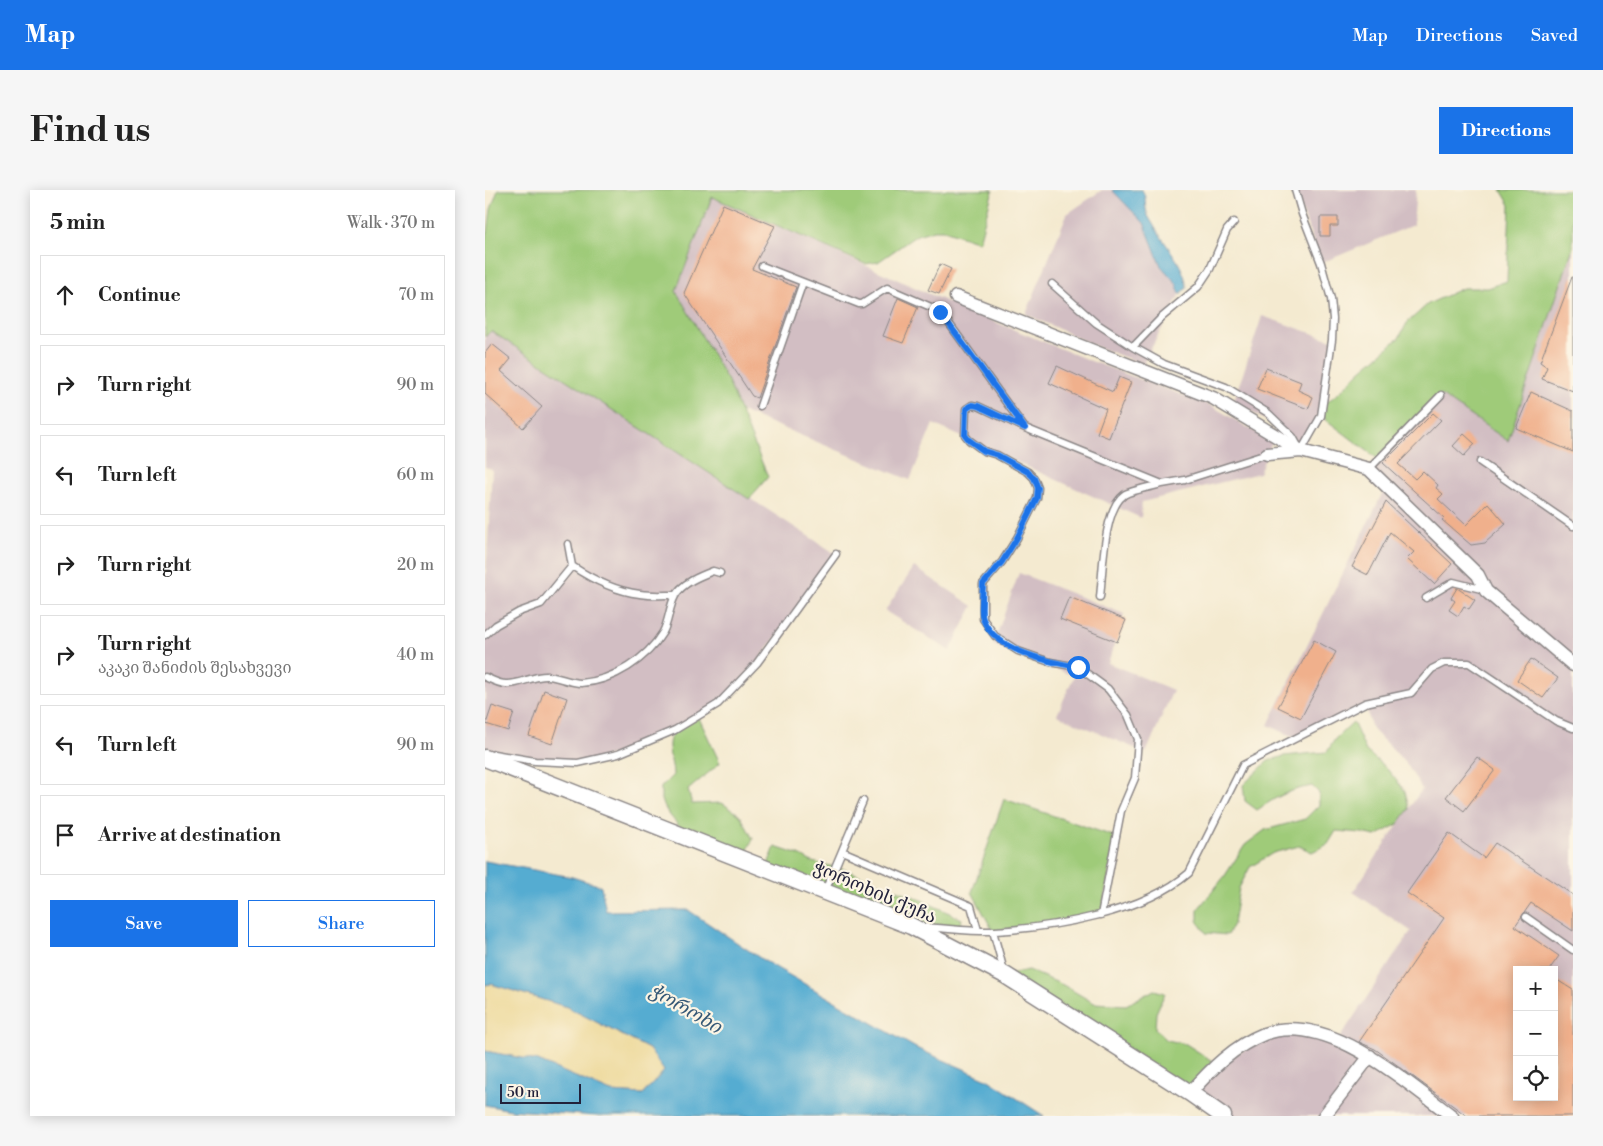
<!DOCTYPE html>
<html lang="en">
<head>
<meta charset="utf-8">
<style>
	body { margin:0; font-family:"Libre Bodoni","Noto Serif Georgian",serif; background:#f6f6f6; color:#222 }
	.controls { position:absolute; right:15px; bottom:15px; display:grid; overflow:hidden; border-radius:0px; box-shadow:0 2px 12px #0003 }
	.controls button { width:45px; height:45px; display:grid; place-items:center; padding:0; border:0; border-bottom:1px solid #e0e0e0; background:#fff; color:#222; font:25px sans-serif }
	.scale { position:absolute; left:15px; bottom:12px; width:81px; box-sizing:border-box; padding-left:5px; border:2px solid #22223b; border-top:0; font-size:14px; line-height:18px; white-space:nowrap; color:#22223b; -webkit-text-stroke:4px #fcf5e5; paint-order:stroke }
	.stop { position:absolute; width:15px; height:15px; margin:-11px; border:4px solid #1a73e8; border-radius:50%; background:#fff }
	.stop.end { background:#1a73e8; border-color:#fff; box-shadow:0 1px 5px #0008 }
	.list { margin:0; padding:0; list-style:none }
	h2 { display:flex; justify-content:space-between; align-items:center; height:65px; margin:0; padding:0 20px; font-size:21px }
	h2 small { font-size:16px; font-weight:400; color:#767676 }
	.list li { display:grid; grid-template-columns:32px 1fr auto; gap:15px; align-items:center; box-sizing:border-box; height:80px; margin:0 10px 10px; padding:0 10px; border:1px solid #e0e0e0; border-radius:0px }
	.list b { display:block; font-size:19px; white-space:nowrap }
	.list p { margin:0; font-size:16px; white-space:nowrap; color:#767676 }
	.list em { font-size:16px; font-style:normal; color:#767676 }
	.actions { display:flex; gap:10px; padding:15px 20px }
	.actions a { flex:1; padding:11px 0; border:1px solid #1a73e8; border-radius:0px; text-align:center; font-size:18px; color:#1a73e8 }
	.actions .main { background:#1a73e8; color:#fff }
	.icon { flex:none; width:28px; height:28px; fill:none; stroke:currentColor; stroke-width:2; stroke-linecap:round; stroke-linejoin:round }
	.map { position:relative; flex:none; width:1088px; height:926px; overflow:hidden; border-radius:0px }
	header { display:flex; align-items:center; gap:30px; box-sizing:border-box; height:70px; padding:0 25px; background:#1a73e8; color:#fff }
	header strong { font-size:24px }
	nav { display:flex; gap:28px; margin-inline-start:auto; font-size:18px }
	.intro { display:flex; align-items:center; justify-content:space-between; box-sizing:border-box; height:120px; padding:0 30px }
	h1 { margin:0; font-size:35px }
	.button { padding:12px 22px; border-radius:0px; background:#1a73e8; color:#fff; font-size:18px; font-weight:700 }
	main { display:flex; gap:30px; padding:0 30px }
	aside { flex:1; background:#fff; border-radius:0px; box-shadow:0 2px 12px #0003 }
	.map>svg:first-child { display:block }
	.industrial { fill:#d2bec3; fill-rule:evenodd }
	.green { fill:#9fcb79; stroke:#60765a }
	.sand { fill:#eeda9e; stroke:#887e6c }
	.water { fill:#54acd1; stroke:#3b6786 }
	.building { fill:#f0b08c }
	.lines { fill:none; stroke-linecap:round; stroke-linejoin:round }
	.lane-casing { stroke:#8b8686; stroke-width:9 }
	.street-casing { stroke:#8b8686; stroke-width:15 }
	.secondary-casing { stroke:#8b8686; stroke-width:19 }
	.lane { stroke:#fff; stroke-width:6 }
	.street { stroke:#fff; stroke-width:12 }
	.secondary { stroke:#fff; stroke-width:16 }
	.route { stroke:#1a73e8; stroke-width:6 }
	.labels { text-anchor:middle; stroke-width:4.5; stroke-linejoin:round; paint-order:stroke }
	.street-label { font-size:18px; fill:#22223b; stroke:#fcf5e5 }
	.water-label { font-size:19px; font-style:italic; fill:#365977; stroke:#fcf5e5 }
</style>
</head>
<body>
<header>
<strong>Map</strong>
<nav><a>Map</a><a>Directions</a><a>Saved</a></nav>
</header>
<div class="intro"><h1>Find us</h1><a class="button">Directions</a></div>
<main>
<aside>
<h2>5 min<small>Walk · 370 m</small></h2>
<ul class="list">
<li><svg class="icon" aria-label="ahead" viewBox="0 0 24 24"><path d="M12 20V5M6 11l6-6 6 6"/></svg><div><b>Continue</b></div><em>70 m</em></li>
<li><svg class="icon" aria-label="right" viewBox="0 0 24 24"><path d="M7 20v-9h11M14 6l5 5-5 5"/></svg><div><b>Turn right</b></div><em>90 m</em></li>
<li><svg class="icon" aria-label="left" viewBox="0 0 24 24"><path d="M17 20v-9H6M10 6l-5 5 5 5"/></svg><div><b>Turn left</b></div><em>60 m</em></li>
<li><svg class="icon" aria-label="right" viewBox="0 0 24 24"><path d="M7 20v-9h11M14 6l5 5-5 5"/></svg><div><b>Turn right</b></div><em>20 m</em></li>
<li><svg class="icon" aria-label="right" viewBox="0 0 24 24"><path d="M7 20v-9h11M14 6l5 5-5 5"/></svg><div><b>Turn right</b><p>აკაკი შანიძის შესახვევი</p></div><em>40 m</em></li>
<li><svg class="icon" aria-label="left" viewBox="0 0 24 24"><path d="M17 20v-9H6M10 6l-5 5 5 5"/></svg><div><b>Turn left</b></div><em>90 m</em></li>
<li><svg class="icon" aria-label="arrive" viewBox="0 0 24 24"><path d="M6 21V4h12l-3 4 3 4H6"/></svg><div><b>Arrive at destination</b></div></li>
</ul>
<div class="actions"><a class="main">Save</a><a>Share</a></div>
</aside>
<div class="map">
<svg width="1088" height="926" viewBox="0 0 1088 926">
	<rect width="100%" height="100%" fill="#fcf5e5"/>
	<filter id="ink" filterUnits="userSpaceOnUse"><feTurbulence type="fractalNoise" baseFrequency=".02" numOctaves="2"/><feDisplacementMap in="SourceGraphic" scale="10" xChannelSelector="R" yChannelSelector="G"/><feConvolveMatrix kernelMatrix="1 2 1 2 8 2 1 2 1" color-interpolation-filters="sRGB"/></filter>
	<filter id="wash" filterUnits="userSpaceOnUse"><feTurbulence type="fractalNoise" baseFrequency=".0096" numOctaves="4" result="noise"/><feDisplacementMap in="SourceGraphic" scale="20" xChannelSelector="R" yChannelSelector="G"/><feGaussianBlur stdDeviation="1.12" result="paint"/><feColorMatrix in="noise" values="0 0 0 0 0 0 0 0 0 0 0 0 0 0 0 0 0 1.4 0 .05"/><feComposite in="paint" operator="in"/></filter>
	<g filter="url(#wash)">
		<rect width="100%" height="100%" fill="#f4ead0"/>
		<path class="industrial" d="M617,0H627L659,33L676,76L691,93L695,104L658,174L613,157L541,124L582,24Z
			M810,0H931L928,35L836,73Z
			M227,7L476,118L606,171L727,216L787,252L774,283L657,312L656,328L448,234L425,290L256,221L243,191L191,101Z
			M1088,57V926H738L705,903L732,874L800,839L854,849L926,741L868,702L937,599L921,573L887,539L880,514L811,548L783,535L901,296L884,279L956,205L1023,251ZM1032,780H1069V907H1032Z
			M777,126L847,150L837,216L816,261L808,247L749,211Z
			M5,140L351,364L272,473L233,514L190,540L133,564L93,573L0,563V404L7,279L0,277V147Z
			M429,377L488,416L465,461L400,421Z
			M534,383L639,424L623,473L688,500L661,563L572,525L589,486L508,455Z"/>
		<path class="green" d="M13,0H508L494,52L459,40H449L432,45L393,72L380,74L227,7L191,101L243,191L283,287L264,309L6,141L0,147V49L3,42L6,19Z
			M1016,0H1088V57L1023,251L956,205L893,269L836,226L837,216L856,201L874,182L914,148L922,133L943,114L978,98H1002L1022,91L1025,15Z
			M213,526L235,573L203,600L207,614L237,613L255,625L268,649L258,670L197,640L183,623L176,610V597L188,585C188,575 184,566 184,557C183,540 201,533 213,526Z
			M868,532L881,561L902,579L920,601L924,619L913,634L891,646L877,643L851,641L843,654L827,662L814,656L788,663L765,677L754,698L748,734L742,745L721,743L713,732V719L739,687L760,655L780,640L820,629L834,615V603L827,596C803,600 792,607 772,620L760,611L758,595L783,571L799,566L842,562L850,549Z
			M519,609L631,647L616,725L508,741L487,702Z
			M290,657L314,665L327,672L358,679L430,707L477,729L474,739L426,736L281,679Z
			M543,780L578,795L609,813L641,815L669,800L680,803L671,823L670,839L682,850L701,854L732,874L705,903L520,785Z"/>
		<path class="sand" d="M6,794L82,817L164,859L180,881L158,904L126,902L53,871L0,861V795Z"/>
		<path class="water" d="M627,0H657C662,7 659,14 662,23C663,27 667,32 669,36C681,57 699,73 702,98L695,104L691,93L676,76L659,33Z
			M0,671L87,687L116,696L121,721L203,720L278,770L431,858L502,889L559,926H114L26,920L0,915V861L53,871L126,902L158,904L179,881L164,859L82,817L6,794L0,795Z"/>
		<g id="blocks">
			<path class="building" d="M238,14L290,36L267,79L311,97L272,208L267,206L199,103Z
				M835,27H853V36H845V46H835Z
				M455,74L466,79L454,104L443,100Z
				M1087,87H1088V201L1057,189L1062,177L1055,172Z
				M413,108L433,117L418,153L398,146Z
				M7,154L26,169L16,181L57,217L38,238L0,204V163Z
				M572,176L628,202L634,187L646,192L624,248L612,243L621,219L564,193Z
				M781,178L816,192L813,200L828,207L823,219L772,199Z
				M1046,202L1088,221V262L1031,238Z
				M948,223L956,230L913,274L930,289L938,281L953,295L951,298L958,304L953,309L981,335L1003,313L1021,334L1000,353L986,355L957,330L959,328L898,273Z
				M979,244L990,254L979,266L968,256Z
				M901,312L967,374L949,394L922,369L929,362L905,342L883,385L867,377Z
				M972,398L990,410L984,419L979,416L973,426L964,420L970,411L966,408Z
				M584,407L641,430L632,452L575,429Z
				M829,450L851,462L816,528L793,517Z
				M1046,469L1073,488L1058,508L1032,490Z
				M59,500L82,508L67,554L44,546Z
				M7,516L29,523L23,541L1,534Z
				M992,567L1010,580L979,621L961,607Z
				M964,643L999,668L1010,653L1088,705V741L1046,713L1030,736L1074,766L1064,780H1032V907H1069V788L1088,800V926H982L908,872L890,859L874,852L959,728L922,703Z"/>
		</g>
	</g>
	<g filter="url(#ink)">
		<use href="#blocks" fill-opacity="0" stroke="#8b8686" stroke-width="1"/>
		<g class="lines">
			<defs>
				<path id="lane" d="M810,0L817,24L836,73L846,109L848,129L847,150L836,226L816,261
					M277,76L374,114H377L402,98L455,121L539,237
					M567,94L611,133L648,157L679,174L741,197L783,223L808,247L813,256
					M648,157L676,128L713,97L725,79L742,40L749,32
					M275,216L318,92
					M995,272L1088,336
					M884,279L956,205
					M87,376C108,390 130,401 155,404C166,406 179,405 190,405
					M615,407C618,382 618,320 639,305C644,301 669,296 677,294
					M941,408L968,392L1000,400
					M0,445L11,435L34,422L56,414L87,376L83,354
					M0,487C7,490 14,494 21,494C35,495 48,485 63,486C74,487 85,493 96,493C128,491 162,469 178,442C184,431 184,417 190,406C197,393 215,386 228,381L235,383
					M9,564L50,571L93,573L133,564L190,540L233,514L272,473L351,364
					M357,661L486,716L493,740
					M340,701L378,611
					M616,725L636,621L650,588L653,549L643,525L623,499L593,477L565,472L533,461L510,446L498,429V394L517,372L532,348L552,308L553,298L549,288L543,282L512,265L499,261L484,250L480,245L481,219L487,215L493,216L540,238L677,294L700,290L782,264
					M1041,727L1088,760
					M437,737C461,738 486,742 510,741C570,737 658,723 704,683L758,575L880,513L926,503L947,479L959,473H984L1071,531L1088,538
					M508,741L519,781"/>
				<path id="street" d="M471,107L728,208L816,261
					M782,264L816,261L884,279L993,385L1001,401L1088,475
					M705,903C726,879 749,856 779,844C842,820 920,892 967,926
					M839,926L885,866"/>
				<path id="secondary" d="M0,568L426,736L520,785L705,903L738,926"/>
			</defs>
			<use href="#lane" class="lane-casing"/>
			<use href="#street" class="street-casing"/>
			<use href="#secondary" class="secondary-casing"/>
			<use href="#lane" class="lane"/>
			<use href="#street" class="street"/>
			<use href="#secondary" class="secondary"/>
		</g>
	</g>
	<g class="lines" filter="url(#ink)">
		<path class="route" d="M455,122L540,238L493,216L487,215L481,219L480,245L484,250L499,261L512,265L543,282L549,288L553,298L552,308L532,348L517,372L498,394C498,402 495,422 498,429C510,461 564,472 593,477"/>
	</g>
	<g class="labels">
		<g class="street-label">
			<text transform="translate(390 702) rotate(23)" y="6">ჭოროხის ქუჩა</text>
		</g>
		<g class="water-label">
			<text transform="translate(201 818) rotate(30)" y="7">ჭოროხი</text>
		</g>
	</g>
</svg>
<div class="controls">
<button>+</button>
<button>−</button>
<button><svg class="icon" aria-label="locate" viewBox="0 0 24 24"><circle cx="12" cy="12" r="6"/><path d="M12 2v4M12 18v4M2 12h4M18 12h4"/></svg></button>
</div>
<div class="scale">50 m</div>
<div class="stop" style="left:593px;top:477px"></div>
<div class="stop end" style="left:455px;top:122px"></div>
</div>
</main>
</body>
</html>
